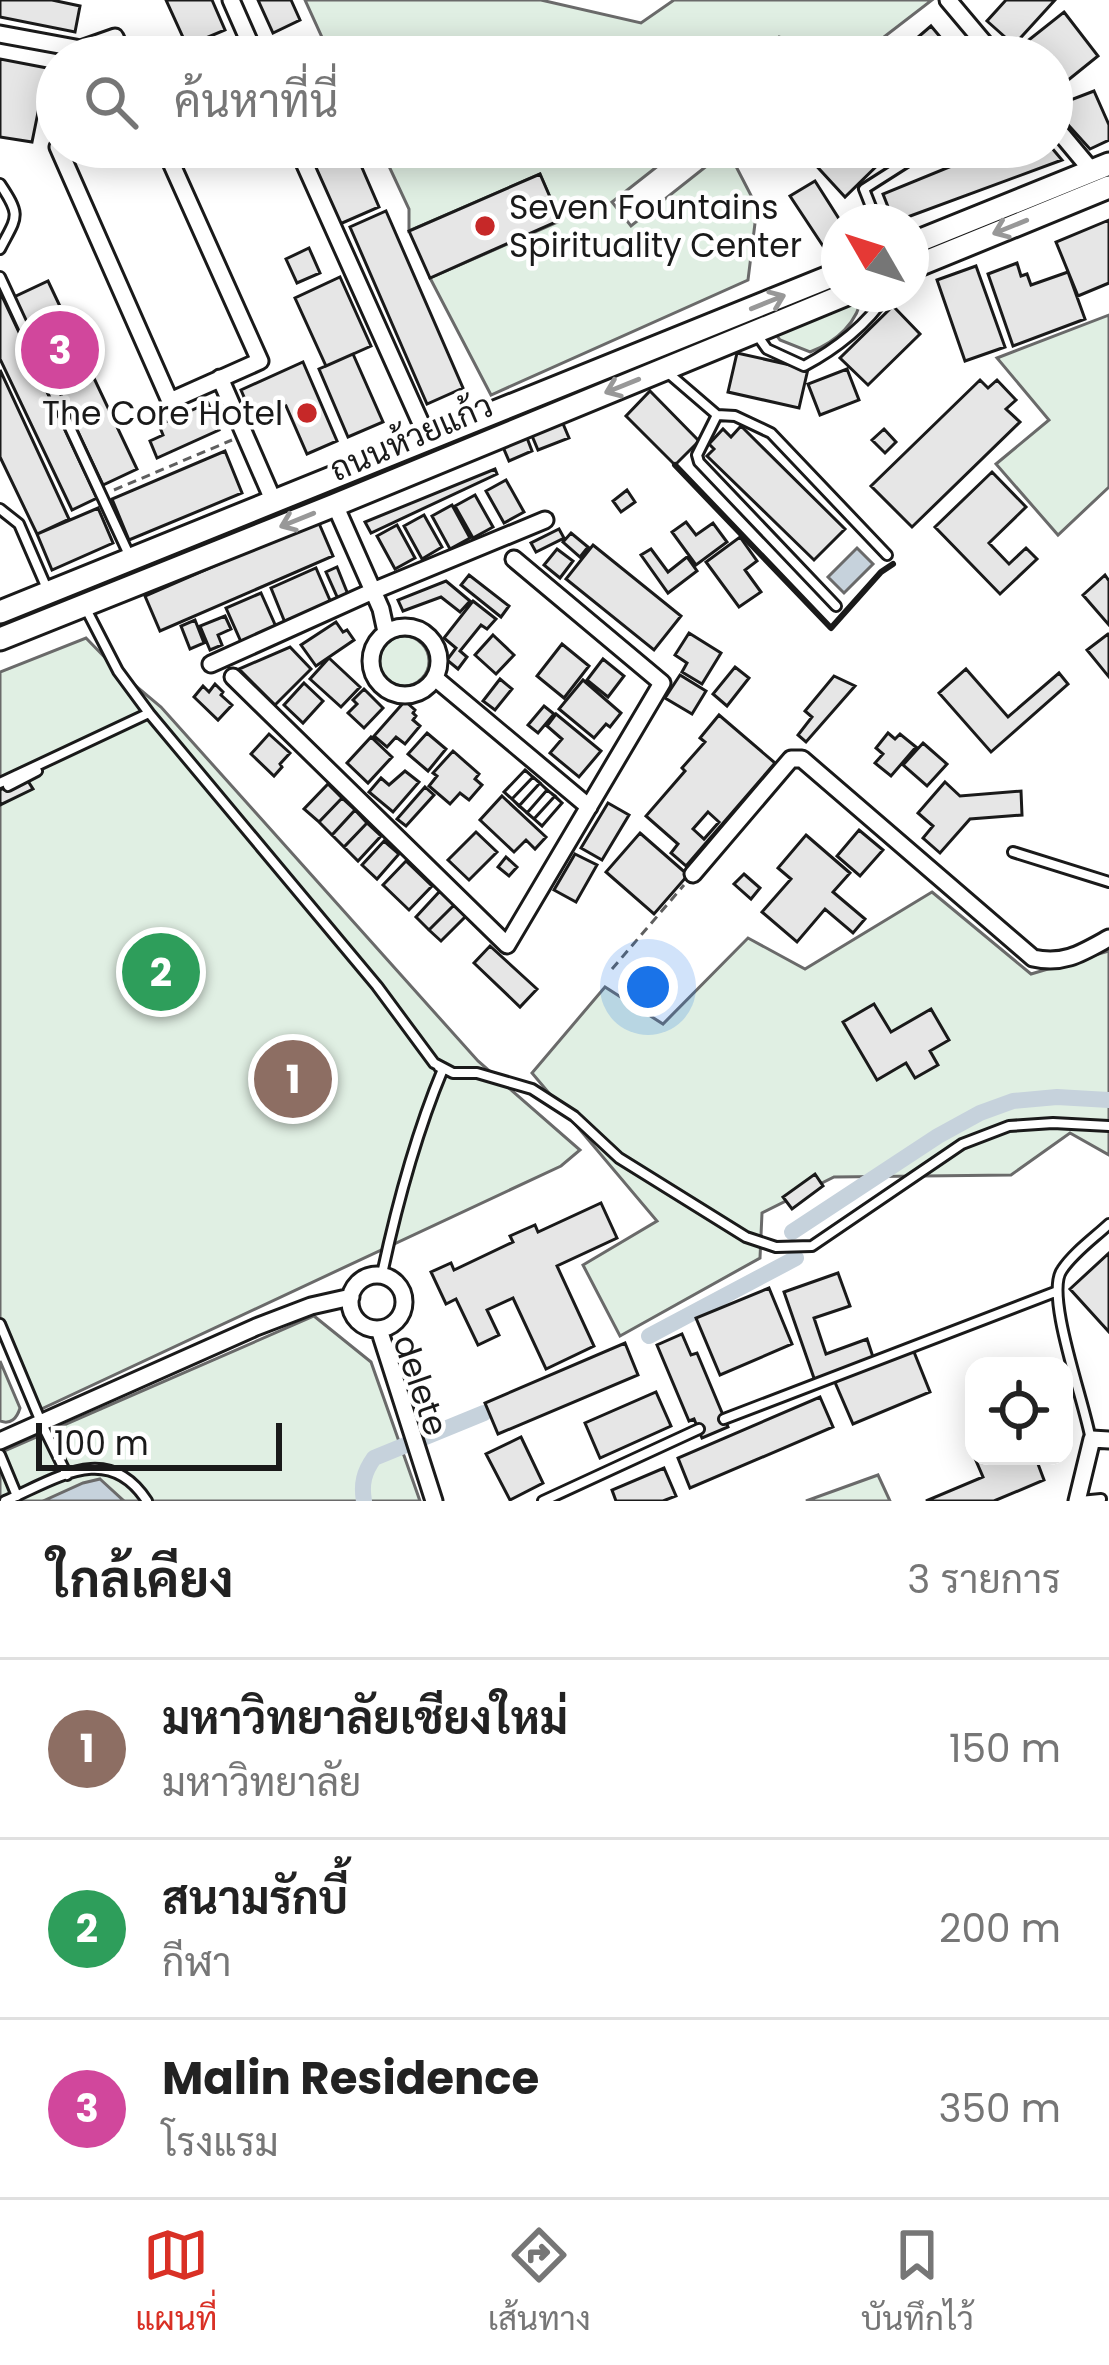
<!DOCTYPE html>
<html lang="th">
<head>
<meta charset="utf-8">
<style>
	body { margin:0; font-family:Poppins,Sarabun,sans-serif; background:#f2f2f2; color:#222 }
	.controls { position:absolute; right:36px; bottom:36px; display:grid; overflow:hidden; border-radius:24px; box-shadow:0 6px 30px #0003 }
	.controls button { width:108px; height:108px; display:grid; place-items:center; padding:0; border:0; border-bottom:3px solid #e0e0e0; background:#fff; color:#222; font:60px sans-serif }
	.compass { position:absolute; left:821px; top:204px; width:108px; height:108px; border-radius:50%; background:#fff; box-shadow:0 6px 30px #0003; rotate:309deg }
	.scale { position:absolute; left:36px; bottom:30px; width:246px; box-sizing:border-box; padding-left:12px; border:6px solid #1a1a1a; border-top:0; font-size:33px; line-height:42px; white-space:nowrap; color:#1a1a1a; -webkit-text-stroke:9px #fff; paint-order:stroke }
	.you { position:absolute; left:648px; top:987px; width:42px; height:42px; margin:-30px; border:9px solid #fff; border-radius:50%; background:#1a73e8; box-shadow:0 0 0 18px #1a73e833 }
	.badge { display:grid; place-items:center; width:78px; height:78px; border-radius:50%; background:#d93025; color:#fff; font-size:39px; font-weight:700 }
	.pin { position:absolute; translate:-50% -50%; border:6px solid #fff; box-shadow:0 3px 12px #0006 }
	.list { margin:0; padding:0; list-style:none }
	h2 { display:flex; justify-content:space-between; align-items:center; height:156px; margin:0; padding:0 48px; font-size:51px }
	h2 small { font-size:39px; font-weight:400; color:#767676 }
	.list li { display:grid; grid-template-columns:78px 1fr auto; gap:36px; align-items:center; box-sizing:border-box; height:180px; padding:0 48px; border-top:3px solid #e0e0e0 }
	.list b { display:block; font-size:45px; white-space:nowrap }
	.list p { margin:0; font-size:39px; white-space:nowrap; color:#767676 }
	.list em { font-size:39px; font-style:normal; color:#767676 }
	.icon { flex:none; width:66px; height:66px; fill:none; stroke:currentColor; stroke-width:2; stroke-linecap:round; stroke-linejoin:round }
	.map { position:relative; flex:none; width:1109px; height:1501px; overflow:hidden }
	.search { position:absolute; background:#fff; box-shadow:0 6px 30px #0003; left:36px; right:36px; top:36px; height:132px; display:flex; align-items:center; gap:30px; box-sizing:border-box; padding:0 42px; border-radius:66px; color:#767676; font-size:45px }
	.sheet { height:696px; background:#fff }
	nav { display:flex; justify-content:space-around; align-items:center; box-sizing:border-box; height:168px; border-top:3px solid #e0e0e0; background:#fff; font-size:33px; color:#767676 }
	nav a { display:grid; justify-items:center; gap:6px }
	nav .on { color:#d93025 }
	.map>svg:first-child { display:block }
	.green { fill:#e0efe3; stroke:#6a6a6a; stroke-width:3 }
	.water { fill:#c6d2dc; stroke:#6a6a6a; stroke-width:3 }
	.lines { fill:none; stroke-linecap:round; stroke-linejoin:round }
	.canal { stroke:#c6d2dc; stroke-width:16 }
	.building { fill:#e6e6e6; stroke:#1a1a1a; stroke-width:3; fill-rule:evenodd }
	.lane-casing { stroke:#1a1a1a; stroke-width:14 }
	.street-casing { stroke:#1a1a1a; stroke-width:21 }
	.secondary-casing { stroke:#1a1a1a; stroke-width:27 }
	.path { stroke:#5f5f5f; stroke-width:3; stroke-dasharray:9 6; stroke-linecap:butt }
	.lane { stroke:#fff; stroke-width:8 }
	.street { stroke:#fff; stroke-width:15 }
	.secondary { stroke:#fff; stroke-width:21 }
	.wall { stroke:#1a1a1a; stroke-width:6 }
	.oneway { stroke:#989898 }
	.poi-dot { fill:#c62828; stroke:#fff; stroke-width:4.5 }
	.labels { text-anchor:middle; stroke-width:9; stroke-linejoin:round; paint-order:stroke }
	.poi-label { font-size:33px; fill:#1a1a1a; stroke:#fff; text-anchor:start }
	.street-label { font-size:33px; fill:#1a1a1a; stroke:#fff }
</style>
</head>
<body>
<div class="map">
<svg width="1109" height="1501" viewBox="0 0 1109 1501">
	<rect width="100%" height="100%" fill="#fff"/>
	<path class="green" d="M305,0H541L641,23L674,0H932L858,57H838L779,37L754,57H331Z
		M380,147H599L604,153L612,147H682L612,202L631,226L713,161L702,147H726L757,207L748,280L491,395L430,278L560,221L540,174L409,231V209Z
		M862,294C859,322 836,342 810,352L780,340L773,331Z
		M1109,315V487L1058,535L996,464L1049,420L997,358Z
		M379 661a25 25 0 1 1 50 0a25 25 0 1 1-50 0Z
		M86,638L118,671L161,707L478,1061L580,1150L561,1166L37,1411L0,1323V672Z
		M932,892L1031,974L1109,951V1155L1070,1133L1011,1175L834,1177L762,1213L760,1258L620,1336L583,1265L657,1221L532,1073L605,987L663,1024L748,938L805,969Z
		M314,1316L371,1362L420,1501H0V1453Z
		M0,1361L20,1408C17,1418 11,1425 0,1421Z
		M878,1475L890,1501H806Z"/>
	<path class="water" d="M857,548L873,564L844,593L828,577Z
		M100,1479L124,1501H43L83,1483Z"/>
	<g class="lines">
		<path class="canal" d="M792,1232L938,1136L980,1113L1013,1101L1057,1097L1109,1100
			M649,1336L796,1258
			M364,1501C361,1484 364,1472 374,1458L484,1413"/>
	</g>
	<path class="building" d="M0,0H52L80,6L75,32L0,17Z
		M166,0H212L225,30L187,46Z
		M258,0H291L300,20L273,33Z
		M1006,0H1055L1014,45L987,21Z
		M1064,12L1098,56L1057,89L1052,82V57H1023L1032,51L1025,43Z
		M931,26L957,57H920L910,44Z
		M0,59L47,68L32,142L0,137Z
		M1094,91L1109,125V140L1090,149L1052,107Z
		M310,147H353L379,207L340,224L307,148Z
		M799,147H896L845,197Z
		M998,147H1051L1062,160L894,222L883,194Z
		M540,174L560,220L430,278L409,231Z
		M815,181L841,222L839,251L829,255L790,196Z
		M386,211L463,388L427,404L350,227Z
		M1109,220V283L1078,296L1056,242Z
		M309,248L320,273L297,283L286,259Z
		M1017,263L1021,276L1027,274L1031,285L1068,272L1085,319L1013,346L988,274Z
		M976,266L1005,347L965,361L937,280Z
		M340,277L371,346L326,366L295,298Z
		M48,281L137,469L103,485L14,297Z
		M0,292L97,498L72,510L0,359Z
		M893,306L920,334L868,385L840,358Z
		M737,353L808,369L799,408L728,392Z
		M353,354L383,422L348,437L319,369Z
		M303,362L337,441L307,454L286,406L254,420L241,390Z
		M847,369L859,400L820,415L808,384Z
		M0,370L69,519L37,534L0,457Z
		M980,380L988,388L997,380L1016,400L1006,409L1020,422L912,527L871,486Z
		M650,391L699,441L675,465L626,416Z
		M208,403L219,430L157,458L150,441L163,435L159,425Z
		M561,419L569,438L538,450L530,431Z
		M741,426L845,529L814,560L707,456L714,449L709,444L723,429L731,437Z
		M884,429L896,442L885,453L872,440Z
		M524,430L532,451L509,461L500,440Z
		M225,451L242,493L129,540L112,499Z
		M495,469L497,474L371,533L365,522Z
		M992,472L1026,507L989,543L1009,564L1026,548L1037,559L1000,594L935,527Z
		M506,480L524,512L504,523L486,491Z
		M627,490L635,502L621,512L613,501Z
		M475,495L493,527L473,538L455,506Z
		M452,505L470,538L450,549L432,516Z
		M98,508L113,543L52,570L37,534Z
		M424,515L442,547L422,559L404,526Z
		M318,521L333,556L160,631L145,596Z
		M686,522L696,535L713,523L727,542L696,565L672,532Z
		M397,525L415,558L395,569L377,536Z
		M559,529L564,538L536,552L531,543Z
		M571,533L588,547L580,557L563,542Z
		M740,537L757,561L745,570L761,592L739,607L706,562Z
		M593,545L681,616L654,650L566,579Z
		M557,549L573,561L560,578L544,565Z
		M651,549L668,572L687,557L697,571L668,593L641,555Z
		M337,567L349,597L339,601L326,572Z
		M316,568L332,605L286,625L271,588Z
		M469,575L509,606L501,617L461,585Z
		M1105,575L1109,581V625L1083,595Z
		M446,581L470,601L460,612L441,597L403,611L398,600Z
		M261,593L277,629L242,644L226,608Z
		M473,601L496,619L487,629L481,625L460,651L467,657L458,669L447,660L456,648L444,638Z
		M225,616L231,629L218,635L222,645L210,650L200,626Z
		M195,620L204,643L190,649L181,626Z
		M336,622L343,632L347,630L354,640L316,666L301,645Z
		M689,633L721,653L702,684L682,672L687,663L675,655Z
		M1108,634H1109V677L1087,650Z
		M493,635L514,655L496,674L475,655Z
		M562,644L589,666L564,698L537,676Z
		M290,647L311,669L275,705L239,669Z
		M329,658L360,687L341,707L310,679Z
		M603,659L624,676L608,697L587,680Z
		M735,667L749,678L727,706L713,694Z
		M966,669L1008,717L1059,673L1068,684L991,752L939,693Z
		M680,675L706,691L692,714L665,698Z
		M834,676L855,686L806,742L798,735L812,717L805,711Z
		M500,679L512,689L495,710L483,701Z
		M583,680L621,713L610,727L606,724L594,738L559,709Z
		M304,683L323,701L303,723L284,705Z
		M215,684L223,692L221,695L232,705L218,720L194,697L203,686L209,692Z
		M364,689L383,708L364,728L348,713L357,704L353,700Z
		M405,701L415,710L413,713L416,716L413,720L420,726L405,744L396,737L387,747L374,736Z
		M544,706L554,714L538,733L528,725Z
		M556,714L601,751L579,777L550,753L562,739L547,726Z
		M719,715L775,763L686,866L671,853L678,844L646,816L685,771L682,768L705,742L700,738ZM708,812L719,822L704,839L693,829Z
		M427,733L446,749L428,771L408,754Z
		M888,733L895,739L900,734L916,747L891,776L875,763L883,754L876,748Z
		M269,734L290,753L280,764L282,767L274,776L251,754Z
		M371,737L392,757L368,783L347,763Z
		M923,743L947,764L927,786L903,765Z
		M453,751L479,774L475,779L482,785L469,800L460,793L450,804L429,786L437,776L433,773Z
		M525,770L562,803L542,826L504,792Z
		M525,770L533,777L512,799L504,792Z
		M405,771L419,782L393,812L369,792L381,778L389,785Z
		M533,777L540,783L519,806L512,799Z
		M26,778L33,789L0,805V790Z
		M945,782L960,796L1021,791L1022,815L970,819L940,853L923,838L933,826L918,813Z
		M540,783L547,790L527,813L519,806Z
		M328,784L342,798L319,822L304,809Z
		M425,787L434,795L406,826L397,819Z
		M547,790L555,796L534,819L527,813Z
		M502,796L546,837L535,849L526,840L514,852L480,820Z
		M555,796L562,803L542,826L534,819Z
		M342,798L355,810L332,835L319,822Z
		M608,803L629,815L602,860L581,848Z
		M355,810L367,823L344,847L332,835Z
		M367,823L381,836L358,861L344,847Z
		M859,830L883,850L860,876L837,856Z
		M476,832L497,852L469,880L448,860Z
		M640,833L688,875L654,914L606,872Z
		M806,835L850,873L833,892L865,919L853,933L825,909L797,942L762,912L791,879L778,868Z
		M384,841L399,854L377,879L362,865Z
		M575,854L597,865L576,902L554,890Z
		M506,857L517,867L509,876L498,867Z
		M406,861L432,886L409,910L383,885Z
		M744,874L760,888L751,899L734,884Z
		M440,891L454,905L429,930L416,917Z
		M454,905L466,916L441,941L429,930Z
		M490,946L537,989L520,1007L474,963Z
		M874,1004L891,1032L931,1009L949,1040L930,1051L938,1065L915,1078L906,1063L877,1080L843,1022Z
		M815,1174L823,1186L792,1209L783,1197Z
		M601,1203L617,1238L557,1266L594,1346L546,1369L513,1298L487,1310L499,1335L478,1345L456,1299L446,1304L431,1272L451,1263L454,1270L513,1242L510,1236L535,1225L538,1232Z
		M1109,1253V1332L1070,1289Z
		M838,1273L850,1306L814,1318L826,1354L867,1339L874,1360L815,1381L784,1292Z
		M769,1288L792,1344L720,1375L696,1318Z
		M682,1334L691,1355L697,1353L728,1427L702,1438L694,1419L689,1421L657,1345Z
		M625,1343L638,1375L498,1434L485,1403Z
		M912,1347L930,1392L853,1424L834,1380Z
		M656,1392L671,1426L600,1458L585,1423Z
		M820,1397L833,1427L690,1488L678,1458Z
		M521,1437L543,1483L510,1500L486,1454Z
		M974,1456H1035L1044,1480L994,1501H926L983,1477Z
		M664,1468L676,1496L663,1501H616L612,1490Z"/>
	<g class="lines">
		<defs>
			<path id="lane" d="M0,184C22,217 17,216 0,249
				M877,222L864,189L930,147
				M0,277L131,559
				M755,332L767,349L804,366C836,349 868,324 887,294
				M667,372L717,415L735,416L771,433L887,555
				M717,415L697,455L699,462L836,606
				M0,509L19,524L48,591
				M85,607L118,671L149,713
				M0,783L149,713L377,986L434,1063L453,1073H477L532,1089L574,1116L619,1158L746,1237L776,1247L812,1246L962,1144L1009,1126L1053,1123L1109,1126
				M8,786L37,771
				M1013,852L1109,882
				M0,1324L41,1422L67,1475
				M378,1329C338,1322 343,1276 382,1274C397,1204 415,1136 443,1069L439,1067
				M724,1419L1055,1292
				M1091,1441C1086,1406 1044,1295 1062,1270C1073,1253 1094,1238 1109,1224
				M0,1455L17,1496
				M5,1501C56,1479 108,1441 147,1501
				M543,1501L699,1429
				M1080,1501L1101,1499"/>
			<path id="street" d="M231,0L256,57
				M948,0L996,57
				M0,34L81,49L115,37L124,57
				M1052,123L1092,171
				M58,147L170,401L260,361L164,147
				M297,147L428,439
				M220,378L274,502
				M335,505L381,609L386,632
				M371 661a34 34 0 1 1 68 0a34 34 0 1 1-68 0Z
				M211,664L373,591L545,520
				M233,677L507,945L662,683L514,559
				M435,678L589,807
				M693,874L791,759H802L1033,958C1064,965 1082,953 1109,938
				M350 1302a27 27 0 1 1 54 0a27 27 0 1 1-54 0Z
				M379,1329L434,1501
				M0,1441L256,1327L311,1306L351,1297
				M1077,1501L1092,1439L1109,1440"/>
			<path id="secondary" d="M911,244L1109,164
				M911,268L1109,187
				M0,612L839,273
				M0,639L335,505L847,294"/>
		</defs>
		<use href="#lane" class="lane-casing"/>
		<use href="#street" class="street-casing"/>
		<use href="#secondary" class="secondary-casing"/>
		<path class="path" d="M114,490L232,440
			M612,969L684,885
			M394,1324C407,1310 408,1294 394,1280"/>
		<use href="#lane" class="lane"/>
		<use href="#street" class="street"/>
		<use href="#secondary" class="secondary"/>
		<path class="wall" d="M675,465L831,628L881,572L893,564"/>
	</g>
	<defs><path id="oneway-shaft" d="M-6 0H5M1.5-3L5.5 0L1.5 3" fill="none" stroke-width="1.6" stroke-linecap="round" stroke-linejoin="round" transform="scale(3)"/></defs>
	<g class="oneway">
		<use href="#oneway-shaft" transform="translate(1010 227) rotate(158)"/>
		<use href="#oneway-shaft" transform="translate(768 302) rotate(-22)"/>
		<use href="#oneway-shaft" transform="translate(622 386) rotate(158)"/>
		<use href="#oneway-shaft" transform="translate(297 520) rotate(158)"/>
	</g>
	<g class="poi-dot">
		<circle cx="485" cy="226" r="12"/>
		<circle cx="307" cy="413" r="12"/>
	</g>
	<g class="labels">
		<g class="poi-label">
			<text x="509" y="219">Seven Fountains<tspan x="509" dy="38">Spirituality Center</tspan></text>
			<text x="283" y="425" text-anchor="end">The Core Hotel</text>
		</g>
		<g class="street-label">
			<text transform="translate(411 437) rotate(-23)" y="12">ถนนห้วยแก้ว</text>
			<text transform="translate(421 1385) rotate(71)" y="12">delete</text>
		</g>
	</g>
</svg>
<div class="controls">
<button><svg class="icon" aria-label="locate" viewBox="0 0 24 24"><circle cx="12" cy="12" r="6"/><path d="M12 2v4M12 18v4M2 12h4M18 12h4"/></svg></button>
</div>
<svg class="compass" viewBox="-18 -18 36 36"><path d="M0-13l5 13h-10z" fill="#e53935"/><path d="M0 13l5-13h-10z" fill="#767676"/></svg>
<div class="scale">100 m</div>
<div class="you"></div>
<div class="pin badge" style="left:293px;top:1079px;background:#8d6e63">1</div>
<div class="pin badge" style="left:161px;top:972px;background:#2e9e5b">2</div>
<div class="pin badge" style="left:60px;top:350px;background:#d1479c">3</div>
<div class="search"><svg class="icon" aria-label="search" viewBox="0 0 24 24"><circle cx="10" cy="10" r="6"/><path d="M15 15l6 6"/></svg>ค้นหาที่นี่</div>
</div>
<section class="sheet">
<h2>ใกล้เคียง<small>3 รายการ</small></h2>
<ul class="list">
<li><span class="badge" style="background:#8d6e63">1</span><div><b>มหาวิทยาลัยเชียงใหม่</b><p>มหาวิทยาลัย</p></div><em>150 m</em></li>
<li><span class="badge" style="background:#2e9e5b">2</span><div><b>สนามรักบี้</b><p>กีฬา</p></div><em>200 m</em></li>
<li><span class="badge" style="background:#d1479c">3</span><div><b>Malin Residence</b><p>โรงแรม</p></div><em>350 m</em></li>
</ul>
</section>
<nav>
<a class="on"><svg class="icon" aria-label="map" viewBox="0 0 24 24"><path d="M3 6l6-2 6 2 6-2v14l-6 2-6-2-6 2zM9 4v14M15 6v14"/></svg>แผนที่</a>
<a><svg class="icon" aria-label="directions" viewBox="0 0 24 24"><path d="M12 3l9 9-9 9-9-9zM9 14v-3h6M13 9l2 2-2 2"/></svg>เส้นทาง</a>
<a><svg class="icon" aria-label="saved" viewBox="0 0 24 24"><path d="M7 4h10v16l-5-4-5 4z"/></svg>บันทึกไว้</a>
</nav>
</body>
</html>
